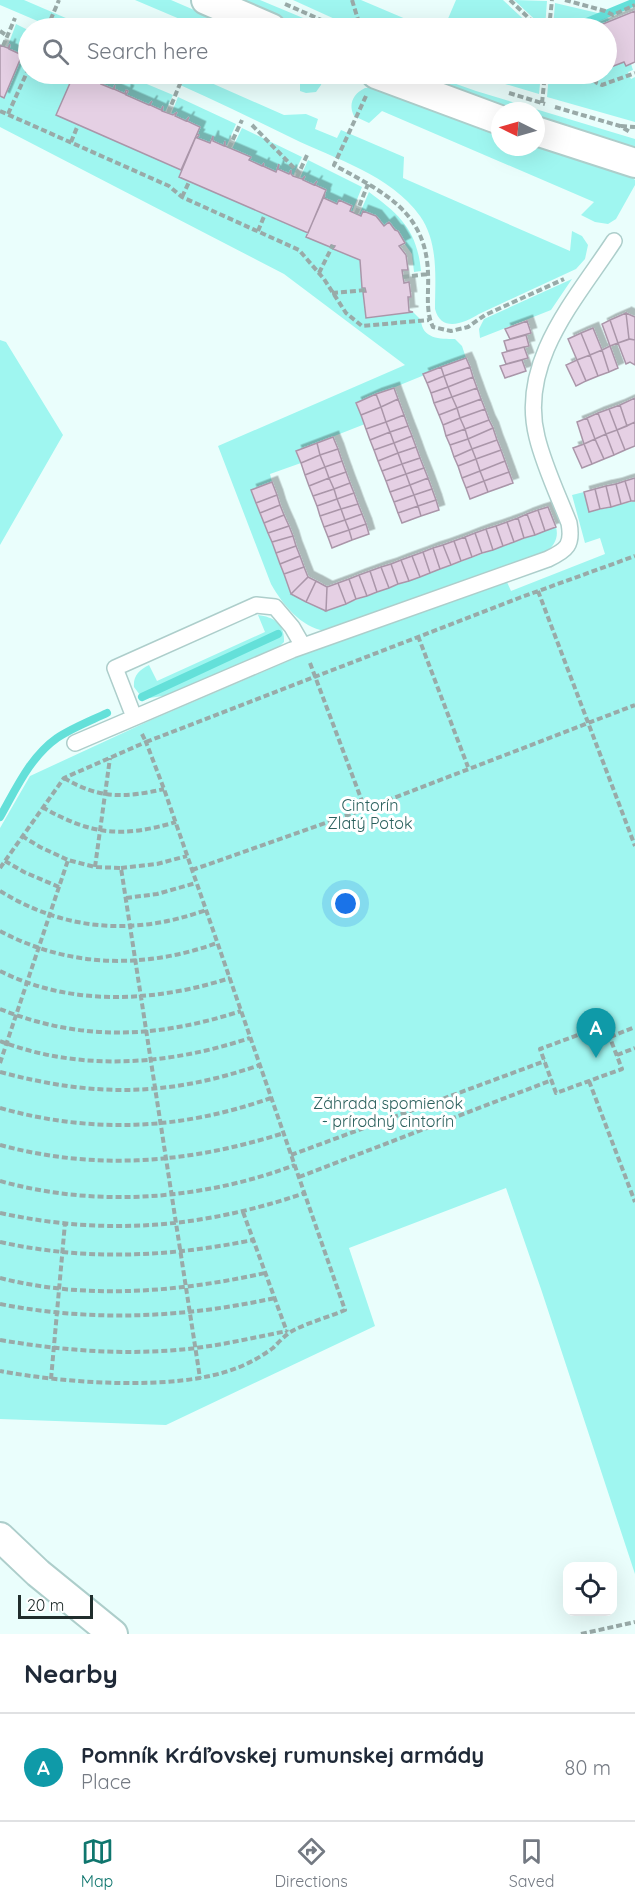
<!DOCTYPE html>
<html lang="en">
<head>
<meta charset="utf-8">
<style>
	body { margin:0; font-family:Quicksand,sans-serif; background:#f2f2f3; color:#1f2937 }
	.controls { position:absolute; right:18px; bottom:18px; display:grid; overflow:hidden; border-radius:12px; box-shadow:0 6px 24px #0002 }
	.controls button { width:54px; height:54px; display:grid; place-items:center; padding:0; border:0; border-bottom:2px solid #e0e1e3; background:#fff; color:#1f2937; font:30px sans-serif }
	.compass { position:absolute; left:491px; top:102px; width:54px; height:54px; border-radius:50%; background:#fff; box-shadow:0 6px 24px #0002; rotate:275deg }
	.scale { position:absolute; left:18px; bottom:15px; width:75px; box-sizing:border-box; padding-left:6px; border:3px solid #202d2c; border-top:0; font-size:16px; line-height:21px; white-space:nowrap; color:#202d2c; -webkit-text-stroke:4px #fff; paint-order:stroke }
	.you { position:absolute; left:346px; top:904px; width:21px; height:21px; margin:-15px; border:4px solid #fff; border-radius:50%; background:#1a73e8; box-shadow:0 0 0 9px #1a73e833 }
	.badge { display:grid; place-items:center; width:39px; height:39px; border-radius:50%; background:#0f766e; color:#fff; font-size:20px; font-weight:700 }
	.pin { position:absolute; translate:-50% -50px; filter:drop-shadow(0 2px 3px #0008) }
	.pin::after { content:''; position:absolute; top:32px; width:21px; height:18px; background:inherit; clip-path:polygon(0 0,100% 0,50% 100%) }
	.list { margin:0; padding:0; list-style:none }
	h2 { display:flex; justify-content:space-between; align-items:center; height:78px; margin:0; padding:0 24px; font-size:26px }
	h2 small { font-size:20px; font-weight:400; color:#747a83 }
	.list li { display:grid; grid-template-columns:39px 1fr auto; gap:18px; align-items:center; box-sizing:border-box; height:108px; padding:0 24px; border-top:2px solid #e0e1e3 }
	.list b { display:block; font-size:22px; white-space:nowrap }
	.list p { margin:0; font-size:20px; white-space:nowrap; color:#747a83 }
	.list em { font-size:20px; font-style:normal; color:#747a83 }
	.icon { flex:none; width:33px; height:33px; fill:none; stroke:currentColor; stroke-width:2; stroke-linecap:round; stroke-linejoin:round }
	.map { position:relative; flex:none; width:635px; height:1634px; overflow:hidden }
	.search { position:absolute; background:#fff; box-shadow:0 6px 24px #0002; left:18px; right:18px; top:18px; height:66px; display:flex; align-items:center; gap:15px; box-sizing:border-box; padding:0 21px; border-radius:33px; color:#747a83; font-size:22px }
	.sheet { height:186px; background:#fff }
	nav { display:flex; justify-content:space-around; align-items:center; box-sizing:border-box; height:84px; border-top:2px solid #e0e1e3; background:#fff; font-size:16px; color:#747a83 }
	nav a { display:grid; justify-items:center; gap:3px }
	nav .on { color:#0f766e }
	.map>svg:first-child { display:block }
	.green { fill:#9ff6f0 }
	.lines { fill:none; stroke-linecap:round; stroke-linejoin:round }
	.stream { stroke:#64e0d9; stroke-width:8 }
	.building { fill:#e5d0e4; stroke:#aa96a9; stroke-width:1.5; filter:url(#shadow) }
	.service-casing { stroke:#adcecb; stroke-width:18 }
	.minor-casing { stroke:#adcecb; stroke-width:32 }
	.path { stroke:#99aaa8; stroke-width:4; stroke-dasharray:6 3; stroke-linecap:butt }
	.service { stroke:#fff; stroke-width:15 }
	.minor { stroke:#fff; stroke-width:28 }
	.labels { text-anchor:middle; stroke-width:6; stroke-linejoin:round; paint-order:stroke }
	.park-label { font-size:16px; fill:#2b605d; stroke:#fff }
</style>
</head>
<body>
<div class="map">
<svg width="635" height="1634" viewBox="0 0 635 1634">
	<defs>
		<filter id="shadow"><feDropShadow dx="5.5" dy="-5.5" stdDeviation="0" flood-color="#0004"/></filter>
	</defs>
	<rect width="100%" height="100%" fill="#eafefc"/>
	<path class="green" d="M0,0H24L89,28H54L0,5Z
		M135,0H171L236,28H201Z
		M238,0H260L327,28H303Z
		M293,0H361L427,28H366L344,19L337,20Z
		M456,0H503L533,28H444Z
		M514,0L547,1L545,28H544Z
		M555,3L602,14L610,20L593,28H553Z
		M16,24L28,30V74H74L57,115L181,170L179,177L308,233L307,237L330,247L331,245L335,246L334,249L360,260L362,288H365L366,292L363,293L366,318L413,312L421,320C422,339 440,339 455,339L462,346L466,358L356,403L365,424L296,451L301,463L270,474L272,482L251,490L276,553L326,611L556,527C559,538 554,545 546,553L325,631C301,627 283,605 271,584L218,446L405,365L284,274L0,127V96L4,97L22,55L9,49L11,45L8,48H7Z
		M624,62L626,66L631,64L633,70L628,72L631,79L635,77V122L547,97L549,74H606L607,69Z
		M102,74H123L173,95L165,112L162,111L164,106L161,110L150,105L152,101L149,105L126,95L127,90L125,94L114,89L115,85L113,89L101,84L102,79L99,83Z
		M155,74H191L284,115L306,114L318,119L315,129L337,138L341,130L404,157L403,178L570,251L572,231L582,236L588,245L585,259L576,269L479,314C465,323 441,333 435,309C435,279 439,243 420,216C391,175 335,159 292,138C247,116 202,94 155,74Z
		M300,74H324L321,85L316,92L306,93L300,91Z
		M411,74H428L476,91L635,139V149L536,118V111H514Z
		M470,74H541L539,94L475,75Z
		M365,88H374L500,135V147H536L632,177L635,180V185L616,219L608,224L595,222L581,215L594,202L382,111L369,123L354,116C348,104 353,94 365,88Z
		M178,97L236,124L226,147V142L224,146L213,141V136L210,143L197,138L200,127L187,121L188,117L186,121L175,116L176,112L173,115L171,114Z
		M242,128L302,157L293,176L291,174L292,170L289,174L278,169L279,165L276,172L263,166L264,163L262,166L249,160L250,158L232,149Z
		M308,160L362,187L352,212L350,211L352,206L339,200L337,204L324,198L326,190L303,180L305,176L302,179L300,178Z
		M369,192C400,215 417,230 421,271L414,272L412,254L389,222L384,226L376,216L364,211L361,216L359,215Z
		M572,279L551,310L480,338L479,329L484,319Z
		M0,340L6,342L63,435L0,545Z
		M584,492L589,512L635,501V1574L541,1289L506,1188L349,1248L375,1326L166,1425L0,1419V828L30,776L151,720L307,653L507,582L511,591L605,554L600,538L585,543L572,495Z
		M258,615C274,617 285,624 284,642L280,646L169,695L143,699L134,687C133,676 139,670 149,665L157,681L265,632Z"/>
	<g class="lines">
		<path class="stream" d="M579,28L582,24L635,2
			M142,697L278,634
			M0,817C16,789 30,757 57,738C72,728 90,721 107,713"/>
	</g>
	<path class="building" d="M635,11V62L626,66L624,62L606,69V28H593Z
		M10,44L9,49L22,55L4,98L0,96V45L8,48Z
		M74,74L88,78L89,74V79L100,83L102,79L103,80L101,84L113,89L115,85L114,89L125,94L126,90L128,91L126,95L149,105L152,101L150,105L161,110L163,106L162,111L173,115L177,112L175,116L186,121L189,117L187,121L200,127L181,170L56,115Z
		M197,134L199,135L197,138L210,143L213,136V141L224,146L225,141V146L251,157L249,160L262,166L264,163L263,166L276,172L279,164L278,169L289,174L291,170V174L293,176L302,179L305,176L303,180L314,185L317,181L315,185L326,190L308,233L179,177Z
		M325,194L324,198L337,204L339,200L352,206L350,211L361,216L363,211L376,216L384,226L389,222L395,230L398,231L405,243L399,246L406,255L408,270H402L404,283L409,282L411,297H408L409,311L413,312L366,318L363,292H366L365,288H362L360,260L333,249L335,246L331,245L330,247L306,237Z
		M626,313L629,339L618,343L610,320Z
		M626,313L635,317V340L629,339Z
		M610,320L618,343L610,346L602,324Z
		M527,321L531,333L510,339L505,329Z
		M593,328L602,350L590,355L581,333Z
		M581,333L590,355L577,360L568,339Z
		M526,335L529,346L507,351L504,341Z
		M630,339L635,340V365L630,362L626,364L618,343Z
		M610,346L618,368L609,372L602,350Z
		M524,347L528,358L506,364L502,353Z
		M602,350L609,372L598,376L590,355Z
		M590,355L598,376L586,381L577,360Z
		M466,358L470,367L444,376L441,367Z
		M522,360L526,371L505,378L500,366Z
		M577,360L586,381L576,386L566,365Z
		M441,367L444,376L427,383L423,374Z
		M470,367L473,377L448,387L444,376Z
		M444,376L448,387L431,393L427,383Z
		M473,377L477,388L452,397L448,387Z
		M448,387L452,397L434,403L431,393Z
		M394,388L398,399L381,407L376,394Z
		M477,388L481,399L457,408L452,397Z
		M376,394L381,407L361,415L356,403Z
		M452,397L457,408L439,415L434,403Z
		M635,398V422L627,426L620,405Z
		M398,399L404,415L386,422L381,407Z
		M481,399L485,409L460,418L457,408Z
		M620,405L627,426L617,430L609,409Z
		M381,407L386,422L366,429L361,415Z
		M457,408L460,418L443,425L439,415Z
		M485,409L489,420L465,429L460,418Z
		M609,409L617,430L606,434L598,413Z
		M598,413L606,434L595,439L587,418Z
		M404,415L408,426L390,432L386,422Z
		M460,418L465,429L446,436L443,425Z
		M587,418L595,439L584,444L577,422Z
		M489,420L493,428L468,439L465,429Z
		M386,422L390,432L370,440L366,429Z
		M635,422V446L625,450L617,430Z
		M408,426L412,436L394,443L390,432Z
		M493,428L497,440L472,449L468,439Z
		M465,429L468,439L450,445L446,436Z
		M617,430L625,450L614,455L606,434Z
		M390,432L394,443L374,450L370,440Z
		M606,434L614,455L604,459L595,439Z
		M412,436L416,447L398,453L394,443Z
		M333,437L338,449L320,455L317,443Z
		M468,439L472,449L454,457L450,445Z
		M595,439L604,459L592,464L584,444Z
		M497,440L501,450L476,459L472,449Z
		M317,443L320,455L301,463L296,451Z
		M394,443L398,453L378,461L374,450Z
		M584,444L592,464L582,468L573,448Z
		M416,447L420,458L402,464L398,453Z
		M338,449L342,461L325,467L320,455Z
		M472,449L476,459L458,466L454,457Z
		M501,450L505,461L480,471L476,459Z
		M398,453L402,464L382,471L378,461Z
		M320,455L325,467L305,475L301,463Z
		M420,458L424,468L406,474L402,464Z
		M476,459L480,471L462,478L458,466Z
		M342,461L346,472L329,478L325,467Z
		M505,461L509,472L484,481L480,471Z
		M402,464L406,474L386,481L382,471Z
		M325,467L329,478L309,486L305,475Z
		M424,468L428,478L410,485L406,474Z
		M480,471L484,481L466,488L462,478Z
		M346,472L350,483L334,489L329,478Z
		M509,472L513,483L488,492L484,481Z
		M406,474L410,485L390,492L386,481Z
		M329,478L334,489L313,496L309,486Z
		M428,478L432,489L414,495L410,485Z
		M635,478V501H631L625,481Z
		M484,481L488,492L470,499L466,488Z
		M625,481L631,501L621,504L616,484Z
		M272,482L277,495L256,503L251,490Z
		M350,483L354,493L337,499L334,489Z
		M616,484L621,504L611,507L606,486Z
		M410,485L414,495L394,502L390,492Z
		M606,486L611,507L600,509L595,489Z
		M334,489L337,499L317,506L313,496Z
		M432,489L436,500L418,506L414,495Z
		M595,489L600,509L589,512L584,492Z
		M354,493L358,504L341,509L337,499Z
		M277,495L280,505L260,513L256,503Z
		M414,495L418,506L398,513L394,502Z
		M337,499L341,509L320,516L317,506Z
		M436,500L439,510L421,516L418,506Z
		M358,504L362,514L345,520L341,509Z
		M280,505L284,515L264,523L260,513Z
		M418,506L421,516L402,523L398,513Z
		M548,507L556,527L545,531L538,510Z
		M341,509L345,520L324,527L320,516Z
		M538,510L545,531L535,535L527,514Z
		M362,514L366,524L349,530L345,520Z
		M527,514L535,535L524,538L518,518Z
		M284,515L289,526L268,533L264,523Z
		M518,518L524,538L514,542L507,522Z
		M345,520L349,530L328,537L324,527Z
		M507,522L514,542L503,546L496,526Z
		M366,524L369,534L352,540L349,530Z
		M289,526L293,536L272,542L268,533Z
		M496,526L503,546L493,550L486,529Z
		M486,529L493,550L482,553L475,533Z
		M349,530L352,540L332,548L328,537Z
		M475,533L482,553L472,557L465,537Z
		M293,536L296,546L276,553L272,542Z
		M465,537L472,557L461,561L454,541Z
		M454,541L461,561L451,565L443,545Z
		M443,545L451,565L440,569L433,548Z
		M296,546L300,556L280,564L276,553Z
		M433,548L440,569L430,573L423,552Z
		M423,552L430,573L420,577L412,556Z
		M300,556L304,567L284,574L280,564Z
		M412,556L420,577L409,581L401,560Z
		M401,560L409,581L398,584L391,564Z
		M391,564L398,584L389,588L381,567Z
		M304,567L308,577L291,594L284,574Z
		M381,567L389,588L377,592L370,571Z
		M370,571L377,592L367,596L359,575Z
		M359,575L367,596L356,599L349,579Z
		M308,577L316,581L306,602L291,594Z
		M349,579L356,599L346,604L338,583Z
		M316,581L327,587L326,611L306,602Z
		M338,583L346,604L326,611L327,587Z"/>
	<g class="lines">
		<defs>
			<path id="service" d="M134,717L115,668L256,605L275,607L292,627L303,646
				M75,743L292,650L548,559C567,550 573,545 569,523C558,495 544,466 537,437C518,362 576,299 614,241"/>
			<path id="minor" d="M206,0L271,28
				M376,74L500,120
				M536,131L635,163
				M0,1537L38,1573L113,1634"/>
		</defs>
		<use href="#service" class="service-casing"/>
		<use href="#minor" class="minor-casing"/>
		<path class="path" d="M352,0L360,26L358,28
			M510,0L539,28
			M565,0L605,11L613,15L635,5
			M285,4L335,26L342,25L351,28
			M47,28L59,0
			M549,28L552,0
			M0,31L7,36
			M3,46L15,18
			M586,74L597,83L602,85L635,73
			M95,81L98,74
			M509,93L545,104
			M366,96L334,165C383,192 426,211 428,273C429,291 425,311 433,327L451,331L468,327L485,315L564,279
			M542,103L545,74
			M555,107L620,126L630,132
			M0,111L169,186L182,197L299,250L324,279L346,313L362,326L429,320
			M168,113L184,74
			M8,114L28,70
			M252,125L299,173
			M621,126L635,127
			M71,142L78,125
			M229,148L242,120
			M297,177L308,153
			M182,197L189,182
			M356,214L368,184
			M258,231L265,214
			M319,273L333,245
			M403,277L428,274
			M332,293L366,290
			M538,591L635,846
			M418,636L468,767
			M310,663L365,809
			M142,734L146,742L519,598L635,556
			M64,778C99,799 125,798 164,789
			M42,807C91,835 122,838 176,822
			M22,836L40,847L68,860
			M5,861L24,872L59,887
			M95,867L110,758
			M0,868L64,778L146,742L164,789L345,1310C329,1317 310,1322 294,1330C286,1334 279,1342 273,1348C262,1356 250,1363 237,1368C176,1392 64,1383 0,1371
			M121,868L157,864L187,856
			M192,870L365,809L635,705
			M0,891C65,931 134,936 206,910
			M126,898L157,894L196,883
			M0,931C69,968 145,969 217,943
			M0,971C71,1007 156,1002 230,978
			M0,1009C82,1042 158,1038 241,1011
			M605,1025L622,1069L556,1093L540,1049Z
			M610,1037L635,1027
			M0,1041C81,1072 169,1065 250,1038
			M617,1055L635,1048
			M0,1063L68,860L95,867L121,868L200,1378
			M0,1072C94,1097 167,1097 260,1065
			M589,1081L635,1202
			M0,1108C93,1134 180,1130 271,1098
			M0,1145C97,1171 189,1163 284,1133
			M291,1155L545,1061
			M299,1177L552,1080
			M0,1181C96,1208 202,1200 295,1165
			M243,1212L287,1332
			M0,1213C107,1236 202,1228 305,1193
			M0,1242C86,1261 168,1257 253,1240
			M0,1278C86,1300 179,1292 265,1273
			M0,1304C92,1322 183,1318 275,1298
			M0,1340C65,1351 131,1356 196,1348C227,1344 257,1337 287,1331
			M51,1379L65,1223
			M581,1634L635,1622"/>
		<use href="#service" class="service"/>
		<use href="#minor" class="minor"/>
	</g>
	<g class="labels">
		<g class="park-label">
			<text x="370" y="811">Cintorín<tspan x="370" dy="18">Zlatý Potok</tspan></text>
			<text x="388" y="1109">Záhrada spomienok<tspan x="388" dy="18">- prírodný cintorín</tspan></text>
		</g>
	</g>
</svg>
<div class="controls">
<button><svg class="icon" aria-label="locate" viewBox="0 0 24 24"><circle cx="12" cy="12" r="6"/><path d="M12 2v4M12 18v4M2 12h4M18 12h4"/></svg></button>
</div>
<svg class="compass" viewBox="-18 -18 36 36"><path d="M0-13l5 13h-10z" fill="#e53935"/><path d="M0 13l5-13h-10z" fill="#747a83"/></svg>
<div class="scale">20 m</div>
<div class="you"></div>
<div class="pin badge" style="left:596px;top:1058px;background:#0f9aa8">A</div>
<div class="search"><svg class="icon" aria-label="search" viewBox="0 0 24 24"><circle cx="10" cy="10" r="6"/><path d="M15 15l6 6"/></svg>Search here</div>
</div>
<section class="sheet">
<h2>Nearby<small></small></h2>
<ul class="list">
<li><span class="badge" style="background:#0f9aa8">A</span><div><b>Pomník Kráľovskej rumunskej armády</b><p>Place</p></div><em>80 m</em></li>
</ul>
</section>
<nav>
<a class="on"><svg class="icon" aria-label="map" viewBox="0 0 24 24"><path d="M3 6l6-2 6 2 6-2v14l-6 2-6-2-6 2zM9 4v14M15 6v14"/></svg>Map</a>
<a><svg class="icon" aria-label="directions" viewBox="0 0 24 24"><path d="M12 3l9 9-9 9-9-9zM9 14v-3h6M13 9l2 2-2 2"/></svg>Directions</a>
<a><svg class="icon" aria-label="saved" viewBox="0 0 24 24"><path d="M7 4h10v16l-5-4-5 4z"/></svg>Saved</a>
</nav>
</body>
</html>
